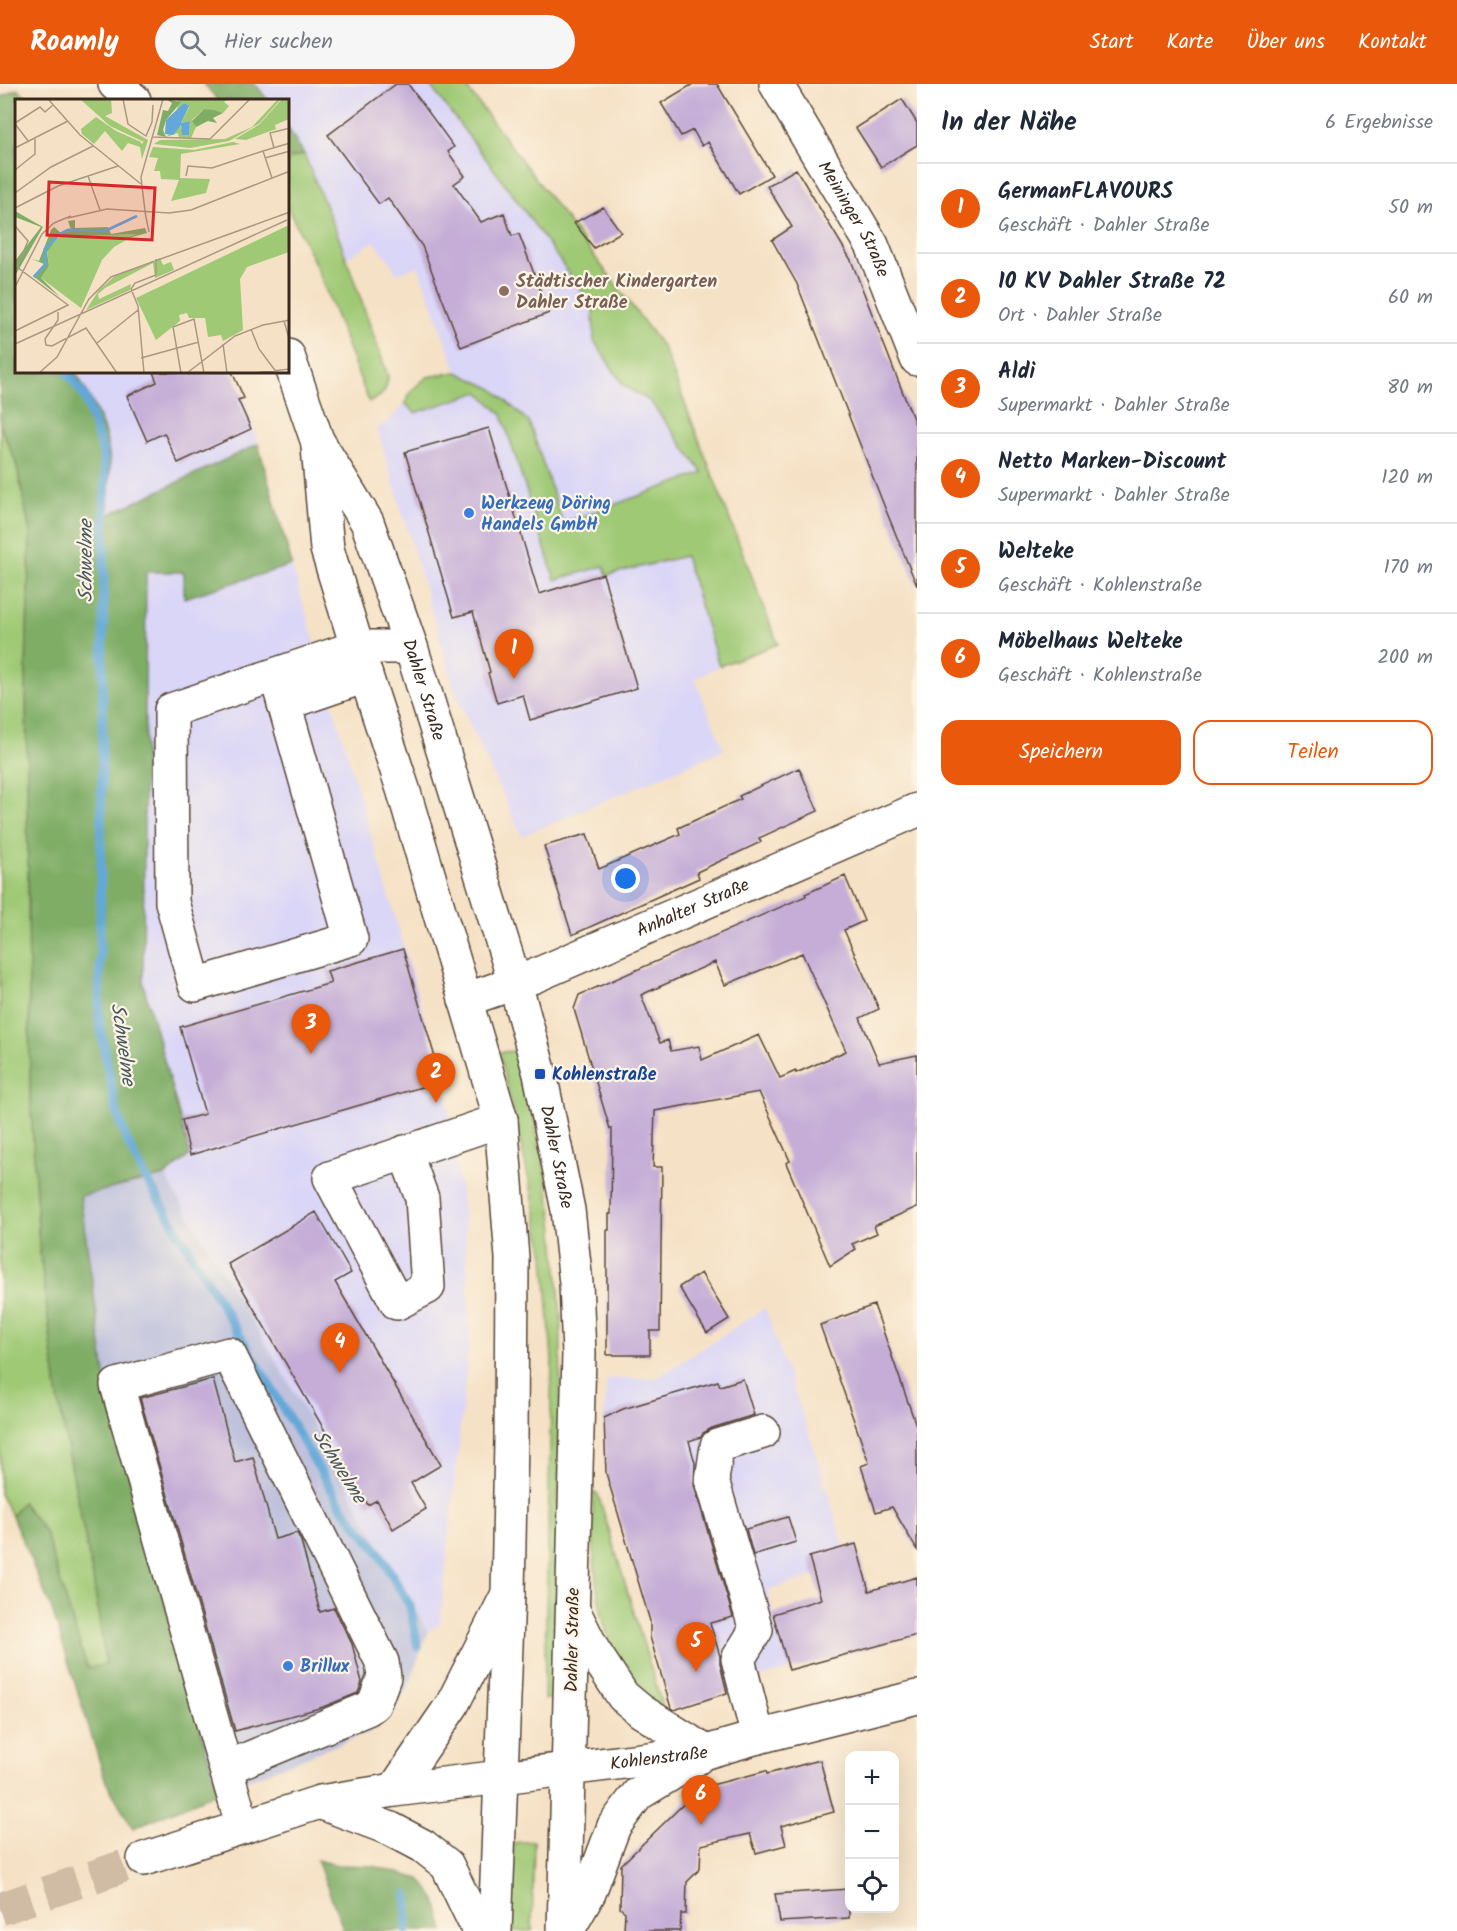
<!DOCTYPE html>
<html lang="de">
<head>
<meta charset="utf-8">
<style>
	body { margin:0; font-family:Kalam,sans-serif; background:#f6f6f7; color:#1f2937 }
	.controls { position:absolute; right:18px; bottom:18px; display:grid; overflow:hidden; border-radius:12px; box-shadow:0 6px 24px #0002 }
	.controls button { width:54px; height:54px; display:grid; place-items:center; padding:0; border:0; border-bottom:2px solid #e0e1e3; background:#fff; color:#1f2937; font:30px sans-serif }
	.you { position:absolute; left:626px; top:795px; width:21px; height:21px; margin:-15px; border:4px solid #fff; border-radius:50%; background:#1a73e8; box-shadow:0 0 0 9px #1a73e833 }
	.badge { display:grid; place-items:center; width:39px; height:39px; border-radius:50%; background:#ea580c; color:#fff; font-size:20px; font-weight:700 }
	.pin { position:absolute; translate:-50% -50px; filter:drop-shadow(0 2px 3px #0008) }
	.pin::after { content:''; position:absolute; top:32px; width:21px; height:18px; background:inherit; clip-path:polygon(0 0,100% 0,50% 100%) }
	.list { margin:0; padding:0; list-style:none }
	h2 { display:flex; justify-content:space-between; align-items:center; height:78px; margin:0; padding:0 24px; font-size:26px }
	h2 small { font-size:20px; font-weight:400; color:#747a83 }
	.list li { display:grid; grid-template-columns:39px 1fr auto; gap:18px; align-items:center; box-sizing:border-box; height:90px; padding:0 24px; border-top:2px solid #e0e1e3 }
	.list b { display:block; font-size:22px; white-space:nowrap }
	.list p { margin:0; font-size:20px; white-space:nowrap; color:#747a83 }
	.list em { font-size:20px; font-style:normal; color:#747a83 }
	.actions { display:flex; gap:12px; padding:18px 24px }
	.actions a { flex:1; padding:14px 0; border:2px solid #ea580c; border-radius:18px; text-align:center; font-size:21px; color:#ea580c }
	.actions .main { background:#ea580c; color:#fff }
	.icon { flex:none; width:33px; height:33px; fill:none; stroke:currentColor; stroke-width:2; stroke-linecap:round; stroke-linejoin:round }
	.map { position:relative; flex:none; width:917px; height:1847px; overflow:hidden }
	header { display:flex; align-items:center; gap:36px; box-sizing:border-box; height:84px; padding:0 30px; background:#ea580c; color:#fff }
	header strong { font-size:28px }
	nav { display:flex; gap:33px; margin-inline-start:auto; font-size:21px }
	.search { width:420px; height:54px; background:#f6f6f7; display:flex; align-items:center; gap:15px; box-sizing:border-box; padding:0 21px; border-radius:33px; color:#747a83; font-size:22px }
	main { display:flex }
	aside { flex:1; background:#fff }
	.map>svg:first-child { display:block }
	.built { fill:#dad6f7 }
	.industrial { fill:#c0c2dd }
	.green { fill:#9fc975; stroke:#6d7a4a; stroke-width:1.5 }
	.forest { fill:#7fad66; stroke:#5d6c42; stroke-width:1.5 }
	.lines { fill:none; stroke-linecap:round; stroke-linejoin:round }
	.stream { stroke:#63a8d8; stroke-width:9 }
	.building { fill:#c5add7; fill-rule:evenodd }
	.minor-tunnel { stroke:#d0bca4; stroke-width:33; stroke-dasharray:33 16; stroke-linecap:butt }
	.minor-casing { stroke:#574537; stroke-width:36 }
	.major-casing { stroke:#574537; stroke-width:36 }
	.minor { stroke:#fff; stroke-width:33 }
	.major { stroke:#fff; stroke-width:33 }
	.education-dot { fill:#8d6e63; stroke:#fcf5e5; stroke-width:2 }
	.shop-dot { fill:#3f7fe0; stroke:#fcf5e5; stroke-width:2 }
	.transit-dot { fill:#1a4fb4; stroke:#fcf5e5; stroke-width:2 }
	.labels { text-anchor:middle; stroke-width:4.5; stroke-linejoin:round; paint-order:stroke }
	.street-label { font-size:18px; fill:#3b2a1e; stroke:#fcf5e5 }
	.education-label { font-size:18px; font-weight:bold; fill:#785e54; stroke:#fcf5e5; text-anchor:start }
	.shop-label { font-size:18px; font-weight:bold; fill:#366cbe; stroke:#fcf5e5; text-anchor:start }
	.transit-label { font-size:18px; font-weight:bold; fill:#164399; stroke:#fcf5e5; text-anchor:start }
	.water-label { font-size:20px; font-style:italic; fill:#49565f; stroke:#fcf5e5 }
	.inset-river { fill:none; stroke:#63a8d8; stroke-width:3 }
	.inset-road { fill:none; stroke:#ab9882; stroke-width:1.5 }
	.view { fill:#d62828; fill-opacity:0.15; stroke:#d62828; stroke-width:3 }
	.inset-edge { fill:none; stroke:#3b2a1e; stroke-width:3 }
</style>
</head>
<body>
<header>
<strong>Roamly</strong>
<div class="search"><svg class="icon" aria-label="search" viewBox="0 0 24 24"><circle cx="10" cy="10" r="6"/><path d="M15 15l6 6"/></svg>Hier suchen</div>
<nav><a>Start</a><a>Karte</a><a>Über uns</a><a>Kontakt</a></nav>
</header>
<main>
<div class="map">
<svg width="917" height="1847" viewBox="0 0 917 1847">
	<rect width="100%" height="100%" fill="#fcf5e5"/>
	<filter id="ink" filterUnits="userSpaceOnUse"><feTurbulence type="fractalNoise" baseFrequency=".0167" numOctaves="2"/><feDisplacementMap in="SourceGraphic" scale="12" xChannelSelector="R" yChannelSelector="G"/><feConvolveMatrix kernelMatrix="1 2 1 2 8 2 1 2 1" color-interpolation-filters="sRGB"/></filter>
	<filter id="wash" filterUnits="userSpaceOnUse"><feTurbulence type="fractalNoise" baseFrequency=".008" numOctaves="4" result="noise"/><feDisplacementMap in="SourceGraphic" scale="24" xChannelSelector="R" yChannelSelector="G"/><feGaussianBlur stdDeviation="1.35" result="paint"/><feColorMatrix in="noise" values="0 0 0 0 0 0 0 0 0 0 0 0 0 0 0 0 0 1.4 0 .05"/><feComposite in="paint" operator="in"/></filter>
	<g filter="url(#wash)">
		<rect width="100%" height="100%" fill="#f5e1c5"/>
		<path class="built" d="M255,0H429L508,104L593,224L594,257L624,302L650,317L703,389L563,439L529,338L493,305L457,288L418,182L396,190L393,182L374,157L347,174L324,116L304,70L288,44V16H268Z
			M75,288H232L244,314L258,360L108,431L109,370L98,332L88,308Z
			M479,308L502,331L555,496L605,482L608,491L685,472L719,582L695,595L724,666L522,752L457,613L377,344L388,338L405,319L416,329Z
			M292,481L446,1007L465,1138L470,1251L440,1539L428,1548L291,1302L165,1092L190,1071L143,899L146,488H184L185,514Z
			M765,1224L816,1370L850,1482L767,1506L789,1586L674,1617L606,1387L604,1333L607,1295L657,1294Z"/>
		<path class="industrial" d="M165,1092L291,1302L428,1548L407,1606L377,1645L218,1708L109,1319L80,1112Z"/>
		<path class="green" d="M429,0H464L663,263L778,560L719,582L685,472L607,491L604,482L555,496L502,331L479,308L415,329L405,319L412,306L427,293L457,288L493,305L529,338L563,439L703,389L650,317L624,302L594,257L593,223L508,104Z
			M304,70L339,154L388,292C387,306 383,313 369,318L318,186L288,124V75Z
			M0,341L16,378L30,448L26,586L30,1006L39,1160L58,1314L93,1494L106,1581L87,1585L45,1448L22,1418L12,1432L0,1410Z
			M518,967L543,1075L553,1136L561,1232L560,1354L553,1615H544L552,1275L544,1171L532,1109L499,968Z
			M593,1408L598,1410L662,1621L656,1625C646,1614 633,1603 625,1590C593,1536 592,1468 593,1408Z
			M534,1757L532,1847H510L513,1759Z"/>
		<path class="forest" d="M204,0H255L268,16H218Z
			M17,5L31,16H16V288H75C90,311 106,343 109,370C112,390 107,411 108,431L258,360L292,481L184,514V488H146L143,899L190,1071L165,1092L80,1112L109,1319L218,1708L133,1744L106,1698L52,1526L12,1432L22,1418L45,1448L87,1584L106,1581L93,1494L58,1314L39,1160L30,1006L26,586L30,448L16,378L0,341V14Z
			M288,44L304,70L288,75Z
			M317,1776L337,1781L373,1782L420,1795L436,1816L444,1847H344Z"/>
		<g class="lines">
			<path class="stream" d="M67,288L85,313L103,369L105,392L99,936L115,1023L127,1057L143,1089L342,1423L378,1467L410,1522L418,1563
				M407,1810V1847"/>
		</g>
		<g id="blocks">
			<path class="building" d="M396,0H408L454,63L448,68L465,92L454,100L481,138L504,129L512,152L519,150L549,229L461,263L422,162L388,114L379,120L328,51Z
				M693,0H717L772,91L739,110L708,58L702,62L693,46L681,52L661,19Z
				M902,15L917,39V61L881,83L856,44Z
				M796,85L851,176L917,345V502L885,424L797,200L772,156L792,143L767,102Z
				M603,123L621,148L594,164L574,139Z
				M153,288H232L244,314L238,316L251,345L178,379L164,349L147,357L127,312L157,298Z
				M489,344L539,510L603,490L637,604L530,636L523,611L497,619L488,589L490,588L473,528L454,533L405,368Z
				M799,684L818,727L759,754L761,758L697,788L699,794L572,851L544,762L587,750L599,785L680,750L678,744L741,715L739,712Z
				M845,792L864,837L844,846L879,925L860,934L879,979L917,971V1123L874,1142L877,1149L852,1160L856,1165L830,1182L786,1079L790,1077L759,1008L655,1027L653,1083H662L660,1247H650V1271H607V1146H609V1130H611L612,1045H610L574,925L579,911L806,812L805,810ZM802,869L846,967L796,989V987L780,994L759,951L702,976L699,962L671,967L668,956L660,959L641,911L715,878L725,901Z
				M403,865L442,997L190,1071L182,1036L205,1030L180,943L331,899L327,887Z
				M316,1128L351,1189L335,1198L441,1381L411,1399L426,1425L393,1445L377,1416L368,1421L228,1180Z
				M701,1189L729,1235L707,1249L679,1203Z
				M874,1221L917,1344V1466L892,1423L876,1428L861,1382L869,1379L820,1241Z
				M213,1295L235,1378L253,1373L275,1455L297,1449L301,1457L320,1528L334,1524L352,1560L362,1598L358,1609L323,1623L235,1647L140,1314Z
				M743,1295L754,1331L712,1344L703,1349L701,1353L689,1357L695,1379L694,1401L733,1533L710,1539L720,1572V1580L727,1609L674,1626L671,1624L650,1553V1537L606,1389L604,1334L623,1325L718,1297L720,1302Z
				M788,1433L796,1458L753,1471L746,1445Z
				M856,1460L869,1507L917,1493V1551L789,1586L773,1530L821,1515L809,1473Z
				M820,1676L834,1728L781,1742L786,1761L756,1769L750,1750L701,1761L700,1785L687,1798L686,1830H681L680,1847H624L625,1828L620,1824L621,1781L700,1704L766,1687L767,1690Z
				M849,1805V1834L780,1838L775,1810Z"/>
		</g>
	</g>
	<g filter="url(#ink)">
		<use href="#blocks" fill-opacity="0" stroke="#574537" stroke-width="1.5"/>
		<g class="lines">
			<path class="minor-tunnel" d="M0,1825L144,1775"/>
			<defs>
				<g id="minor">
					<path id="s1" d="M776,0L872,161L917,275"/>
					<path d="M276,591L351,855L195,901L172,818L171,626L357,563H411"/>
					<path d="M284,620L366,592"/>
					<path id="s2" d="M465,916L532,893L917,726"/>
					<path d="M405,1068L422,1114L428,1203L397,1219L330,1094L501,1036"/>
					<path d="M758,1653L738,1575L756,1546L712,1396L717,1362L763,1348"/>
					<path d="M226,1684L367,1625L374,1620L384,1593L382,1578L229,1270L117,1301L231,1703L243,1743"/>
					<path d="M394,1706L452,1621L508,1510"/>
					<path d="M322,1719L391,1745L423,1762L447,1781L479,1847"/>
					<path d="M144,1775L320,1718L394,1706L501,1693"/>
				</g>
				<g id="major">
					<path d="M115,0L134,16"/>
					<path id="s3" d="M288,272L317,356L367,438L411,563L515,899L540,990L568,1126L576,1199L579,1270L564,1847"/>
					<path d="M318,363L327,465L366,592L403,705L501,1036L512,1174L511,1356L508,1510L495,1847"/>
					<path d="M575,1530L593,1566L623,1612L641,1627L706,1668"/>
					<path id="s4" d="M501,1693L706,1668L758,1653L917,1613"/>
					<path d="M567,1847L589,1809L614,1742L638,1710L697,1674"/>
				</g>
			</defs>
			<use href="#minor" class="minor-casing"/>
			<use href="#major" class="major-casing"/>
			<use href="#minor" class="minor"/>
			<use href="#major" class="major"/>
		</g>
	</g>
	<circle class="education-dot" cx="504" cy="207" r="6"/>
	<g class="shop-dot">
		<circle cx="469" cy="429" r="6"/>
		<circle cx="288" cy="1582" r="6"/>
	</g>
	<rect class="transit-dot" x="534" y="984" width="12" height="12" rx="3"/>
	<g class="labels">
		<g class="street-label">
			<text dy="6" stroke="none"><textPath href="#s1" startOffset="156">Meininger Straße</textPath></text>
			<text dy="6" stroke="none"><textPath href="#s3" startOffset="362">Dahler Straße</textPath></text>
			<text dy="6" stroke="none"><textPath href="#s2" startOffset="246">Anhalter Straße</textPath></text>
			<text dy="6" stroke="none"><textPath href="#s3" startOffset="848">Dahler Straße</textPath></text>
			<text transform="translate(572 1556) rotate(-89)" y="6">Dahler Straße</text>
			<text dy="6" stroke="none"><textPath href="#s4" startOffset="159">Kohlenstraße</textPath></text>
		</g>
		<g class="education-label">
			<text x="516" y="203">Städtischer Kindergarten<tspan x="516" dy="21">Dahler Straße</tspan></text>
		</g>
		<g class="shop-label">
			<text x="481" y="425">Werkzeug Döring<tspan x="481" dy="21">Handels GmbH</tspan></text>
			<text x="300" y="1588">Brillux</text>
		</g>
		<g class="transit-label">
			<text x="552" y="996">Kohlenstraße</text>
		</g>
		<g class="water-label">
			<text transform="translate(85 477) rotate(-90)" y="7">Schwelme</text>
			<text transform="translate(124 960) rotate(82)" y="7">Schwelme</text>
			<text transform="translate(340 1382) rotate(58)" y="7">Schwelme</text>
		</g>
	</g>
	<g transform="translate(15 15)">
		<rect width="274" height="274" fill="#f5e1c5"/>
		<path d="M65,0H96L97,14L90,17L133,41L127,60L125,48L113,44L107,52L90,32L79,45L67,35L66,30L81,18L101,32L126,43V45L129,43L95,27ZM163,0H212L209,3L214,7L208,14L189,10L177,21L181,28L176,39H164L163,34L151,38L165,26L169,36H174L175,22L166,24L174,8L169,4L162,12ZM263,0H266L245,24L214,42L175,49L139,45L145,41L210,40L237,28ZM267,0H274V20L260,26L261,30L231,41L220,40L245,25ZM218,43L225,45L166,55L165,79L195,80L191,94L156,102L164,81L146,80L145,72H139L143,59L134,58L138,48L179,51ZM274,126V153L232,168L225,180L228,231L208,242L206,236L193,238L190,219H174L172,214L164,216L165,222L141,241L121,199ZM122,135L99,148L87,161L66,209L26,179L34,167L32,151L44,138ZM145,159L148,166L156,163L159,171L140,179L138,164L90,189L83,195L84,200L116,185L115,191L71,211L84,191L100,177Z" fill="#9fc975"/>
		<path d="M151,0L166,3L151,21L148,31L151,38L142,36L148,11L153,12L157,4ZM189,10L199,11L208,14L198,19L202,24L193,22L181,28L177,22ZM0,112L28,128L0,177V162L26,128L0,118ZM60,121V129L93,128L96,135L130,129L132,134L113,139L122,135L43,138L32,153L34,167L26,179L45,198L18,177L29,165L17,160L24,162L36,131L39,128L46,134L56,131L53,122Z" fill="#7fad66"/>
		<path d="M169,4L174,7L166,24L175,22L174,36H167L166,26L158,36L150,35L151,21Z" fill="#63a8d8"/>
		<path class="inset-river" d="M45,135L53,131L90,132L122,117M19,178L30,166V150L42,138"/>
		<path class="inset-road" d="M33,0L65,36L126,85M108,0L113,25L131,37L137,23L138,6M0,24L25,8L30,13L38,6M0,25L14,43M138,38L195,40L235,0M0,49L53,22M259,49L255,34L275,29M250,59L275,52M0,71L20,55V40M73,77L85,111M171,77L173,67L197,69L248,52M257,79L248,52L275,44M0,94L36,68L78,47M0,109L43,87L103,67M130,112L126,78L148,0M130,113L134,133M53,119L92,110L154,114L176,111L275,72M0,127L13,142L2,168L53,206L0,232M0,188L27,135L39,124L56,117M43,213V221L30,240L31,246L37,247L71,229L102,274M269,222L275,243M236,230L244,250L262,274M82,244L123,211M0,245L272,121M208,245L212,274M126,259L184,243M24,274L42,258L74,200L96,178L275,113M129,274L123,207L116,190L120,184L141,176V160M166,274L158,228L179,220L189,274M172,274L220,237L248,226L275,221M238,274L275,270"/>
		<path class="view" d="M34,83L140,89L137,141L32,136Z"/>
		<rect width="274" height="274" class="inset-edge"/>
	</g>
</svg>
<div class="controls">
<button>+</button>
<button>−</button>
<button><svg class="icon" aria-label="locate" viewBox="0 0 24 24"><circle cx="12" cy="12" r="6"/><path d="M12 2v4M12 18v4M2 12h4M18 12h4"/></svg></button>
</div>
<div class="you"></div>
<div class="pin badge" style="left:514px;top:595px">1</div>
<div class="pin badge" style="left:436px;top:1019px">2</div>
<div class="pin badge" style="left:311px;top:970px">3</div>
<div class="pin badge" style="left:340px;top:1289px">4</div>
<div class="pin badge" style="left:696px;top:1588px">5</div>
<div class="pin badge" style="left:701px;top:1741px">6</div>
</div>
<aside>
<h2>In der Nähe<small>6 Ergebnisse</small></h2>
<ul class="list">
<li><span class="badge">1</span><div><b>GermanFLAVOURS</b><p>Geschäft · Dahler Straße</p></div><em>50 m</em></li>
<li><span class="badge">2</span><div><b>10 KV Dahler Straße 72</b><p>Ort · Dahler Straße</p></div><em>60 m</em></li>
<li><span class="badge">3</span><div><b>Aldi</b><p>Supermarkt · Dahler Straße</p></div><em>80 m</em></li>
<li><span class="badge">4</span><div><b>Netto Marken-Discount</b><p>Supermarkt · Dahler Straße</p></div><em>120 m</em></li>
<li><span class="badge">5</span><div><b>Welteke</b><p>Geschäft · Kohlenstraße</p></div><em>170 m</em></li>
<li><span class="badge">6</span><div><b>Möbelhaus Welteke</b><p>Geschäft · Kohlenstraße</p></div><em>200 m</em></li>
</ul>
<div class="actions"><a class="main">Speichern</a><a>Teilen</a></div>
</aside>
</main>
</body>
</html>
